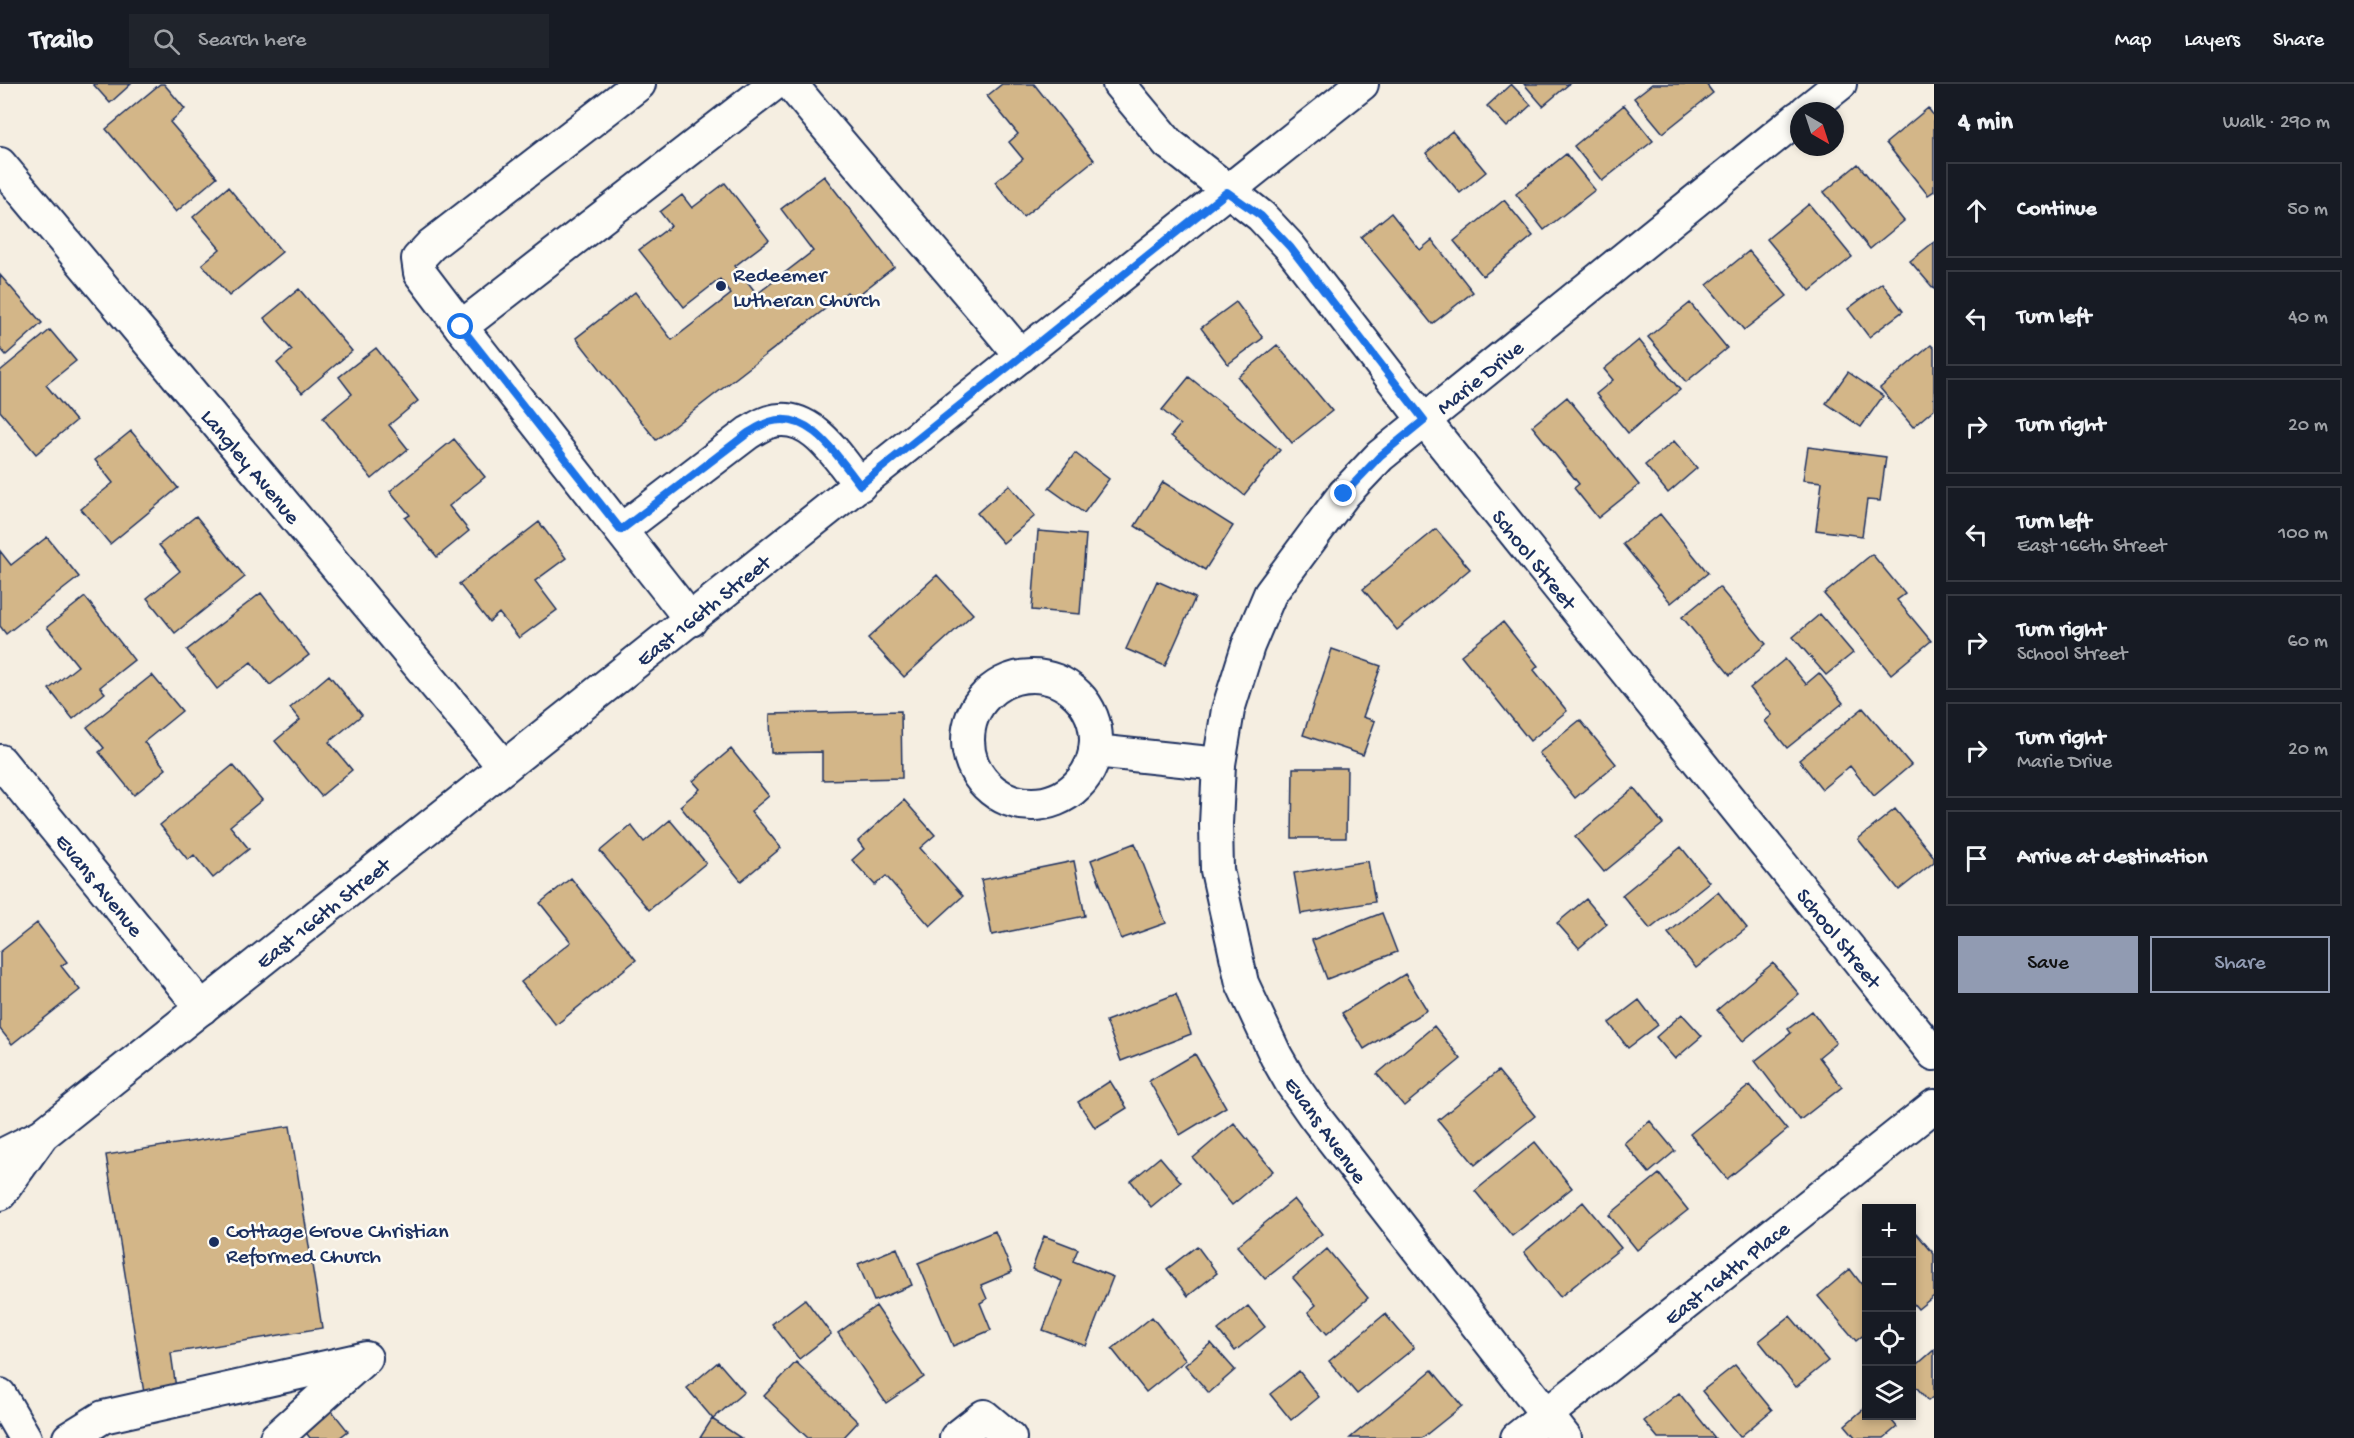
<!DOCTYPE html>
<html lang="en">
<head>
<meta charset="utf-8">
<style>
	body { margin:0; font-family:"Gochi Hand",sans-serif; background:#20242c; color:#f1f3f6 }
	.controls { position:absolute; right:18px; bottom:18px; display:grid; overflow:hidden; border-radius:0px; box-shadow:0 3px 9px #0003 }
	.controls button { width:54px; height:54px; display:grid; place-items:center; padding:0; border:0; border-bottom:2px solid #363941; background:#171b24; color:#f1f3f6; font:30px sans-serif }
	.compass { position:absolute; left:1790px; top:18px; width:54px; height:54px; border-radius:50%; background:#171b24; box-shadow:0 3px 9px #0003; rotate:141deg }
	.stop { position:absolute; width:18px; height:18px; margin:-14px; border:4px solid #1a73e8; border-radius:50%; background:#fff }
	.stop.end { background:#1a73e8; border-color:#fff; box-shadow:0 2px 6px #0008 }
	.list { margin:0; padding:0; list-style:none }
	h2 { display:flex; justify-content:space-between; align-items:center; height:78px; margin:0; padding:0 24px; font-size:26px }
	h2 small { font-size:20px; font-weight:400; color:#9ea1a6 }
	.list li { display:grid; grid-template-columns:39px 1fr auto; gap:18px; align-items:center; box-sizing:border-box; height:96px; margin:0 12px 12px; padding:0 12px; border:2px solid #363941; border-radius:0px }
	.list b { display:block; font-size:22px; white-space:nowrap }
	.list p { margin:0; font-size:20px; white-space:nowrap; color:#9ea1a6 }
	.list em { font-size:20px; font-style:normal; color:#9ea1a6 }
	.actions { display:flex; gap:12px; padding:18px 24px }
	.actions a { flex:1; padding:14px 0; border:2px solid #919bb2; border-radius:0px; text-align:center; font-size:21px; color:#919bb2 }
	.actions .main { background:#919bb2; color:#111 }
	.icon { flex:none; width:33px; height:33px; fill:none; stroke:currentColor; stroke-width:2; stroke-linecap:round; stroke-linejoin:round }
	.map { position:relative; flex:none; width:1934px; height:1354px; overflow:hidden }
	header { display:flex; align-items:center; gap:36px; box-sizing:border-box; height:84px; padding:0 30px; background:#171b24; border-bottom:2px solid #363941 }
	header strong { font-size:28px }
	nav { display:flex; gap:33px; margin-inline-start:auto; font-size:21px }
	.search { width:420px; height:54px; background:#20242c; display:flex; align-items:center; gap:15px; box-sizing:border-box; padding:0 21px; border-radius:0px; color:#9ea1a6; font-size:22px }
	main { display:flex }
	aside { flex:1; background:#171b24 }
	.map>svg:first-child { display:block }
	.building { fill:#d3b688; stroke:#1b2f5e; stroke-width:1.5 }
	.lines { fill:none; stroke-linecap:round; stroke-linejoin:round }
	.minor-casing { stroke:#1b2f5e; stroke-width:36 }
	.minor { stroke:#fdfcf7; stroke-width:32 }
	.route { stroke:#1a73e8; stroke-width:8 }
	.poi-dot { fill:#1b2f5e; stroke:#fdfcf7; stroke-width:2 }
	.labels { text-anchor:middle; stroke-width:5; stroke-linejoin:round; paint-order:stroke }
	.poi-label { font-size:22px; fill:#1b2f5e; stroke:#fdfcf7; text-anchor:start }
	.street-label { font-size:22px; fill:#1b2f5e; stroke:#fdfcf7 }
</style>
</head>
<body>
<header>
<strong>Trailo</strong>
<div class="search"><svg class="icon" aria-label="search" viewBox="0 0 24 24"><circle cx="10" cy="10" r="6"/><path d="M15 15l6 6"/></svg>Search here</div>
<nav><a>Map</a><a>Layers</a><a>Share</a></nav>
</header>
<main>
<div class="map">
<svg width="1934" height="1354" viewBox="0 0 1934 1354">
	<rect width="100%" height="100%" fill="#f5eee1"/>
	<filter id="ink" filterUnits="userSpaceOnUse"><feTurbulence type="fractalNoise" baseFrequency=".0167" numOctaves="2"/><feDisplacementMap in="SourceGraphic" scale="12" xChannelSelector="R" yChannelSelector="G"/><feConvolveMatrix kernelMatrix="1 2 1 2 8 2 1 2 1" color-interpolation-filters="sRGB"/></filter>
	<g filter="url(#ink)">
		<path class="building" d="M93,0H131L110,19Z
			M160,0H164L185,25L170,38L217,93L176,128L106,45Z
			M1002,0H1034L1094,76L1023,133L995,98L1023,75L1009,58L1018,50L987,12Z
			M1511,0L1531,21L1507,43L1487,22Z
			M1524,0H1569L1543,22Z
			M1652,0H1706L1713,9L1663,49L1634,14Z
			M1624,21L1653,57L1602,97L1574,62Z
			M1928,24L1934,32V107L1928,111L1886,59Z
			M1452,47L1486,88L1460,109L1426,69Z
			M1566,70L1595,106L1544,146L1516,110Z
			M1858,80L1904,137L1870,165L1824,108Z
			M824,92L894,183L853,215L847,208L656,356L576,254L635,208L672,256L731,210L720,195L684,223L639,166L671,142L660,128L682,111L692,124L725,99L769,156L735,182L757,210L813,167L781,125Z
			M228,103L282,168L229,212L202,180L220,165L193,133Z
			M1504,116L1533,152L1483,192L1454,157Z
			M1809,120L1852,173L1810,207L1767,155Z
			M1391,129L1420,166L1432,156L1473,208L1432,240L1361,153Z
			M1934,158V205L1910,177Z
			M1749,167L1787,212L1744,246L1707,201Z
			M0,191L42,239L6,271L0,264Z
			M1882,199L1903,227L1869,253L1848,225Z
			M299,205L352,267L302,309L277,279L292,266L264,234Z
			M1236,218L1263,254L1228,280L1201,244Z
			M1690,219L1727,264L1686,298L1648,253Z
			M50,246L76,277L46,301L76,337L36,370L0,327V287Z
			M1639,256L1680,306L1628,349L1596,310L1613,296L1604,285Z
			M1277,261L1332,327L1292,359L1238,293Z
			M1931,261L1934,264V325L1913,343L1880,304Z
			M376,264L418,317L389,341L408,365L372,395L323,334L352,310L339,293Z
			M1848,288L1883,312L1861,343L1826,319Z
			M1189,293L1280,366L1244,411L1171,352L1180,341L1162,326Z
			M1567,313L1639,401L1598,434L1574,404L1579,400L1532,342Z
			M131,347L178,404L110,460L81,425L113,399L95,376Z
			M454,355L485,393L449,422L469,447L437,473L405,434L410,431L390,407Z
			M1674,357L1697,384L1668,409L1645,381Z
			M1808,363L1886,373L1880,417L1867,416L1862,452L1816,446L1822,398L1803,396Z
			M1075,369L1109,395L1084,429L1049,404Z
			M1163,398L1233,442L1205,486L1135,442Z
			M1009,401L1035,432L1003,459L977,429Z
			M1660,430L1708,489L1671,519L1623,460Z
			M196,432L245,493L175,549L147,514L180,487L159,461Z
			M539,438L566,474L535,497L557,526L519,554L499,529L489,538L459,500Z
			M1436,445L1470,485L1397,546L1363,505Z
			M1038,447L1086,451L1080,530L1032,526Z
			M47,453L79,493L6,550L0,542V467L11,481Z
			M1872,470L1905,510L1897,516L1931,557L1891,590L1824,510Z
			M937,491L973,530L904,593L868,554Z
			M1157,497L1195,514L1165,582L1126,565Z
			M1719,503L1766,560L1730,591L1682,533Z
			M261,509L309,571L270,601L251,578L217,605L187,566Z
			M85,513L134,576L100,603L105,609L73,635L49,605L78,582L47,543Z
			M1820,530L1853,569L1826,591L1793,553Z
			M1503,538L1538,582L1534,586L1567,627L1530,657L1461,571Z
			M1332,565L1381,582L1363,633L1375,637L1363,671L1303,651Z
			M1785,575L1806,600L1819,589L1843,619L1787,664L1765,637L1772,631L1750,604Z
			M152,591L182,627L144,658L166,685L134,711L99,668L104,664L87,643Z
			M329,591L362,631L329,658L352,686L321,712L275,657L300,636L290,624Z
			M1863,624L1911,681L1874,712L1850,682L1822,705L1799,676Z
			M901,627L902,694L822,696V668L771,669L770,630Z
			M1580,636L1616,680L1575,714L1539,669Z
			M731,665L769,712L751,727L781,764L741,797L680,722L700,705L693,697Z
			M233,681L262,716L230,742L249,765L213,794L194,771L188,776L160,741Z
			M1293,684H1347L1346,754H1292Z
			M1634,704L1663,740L1604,788L1575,753Z
			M904,716L935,751L920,764L963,812L930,842L886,792L875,801L852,776L864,765L858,757Z
			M1895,725L1934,773V778L1899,806L1858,755Z
			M670,736L706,779L649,826L600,767L631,741L644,758Z
			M1135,759L1166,839L1121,855L1091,776Z
			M1681,763L1709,798L1650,845L1622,811Z
			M1074,777L1085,832L992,851L981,796Z
			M1368,777L1375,818L1301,830L1294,789Z
			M571,794L636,876L556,941L521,898L571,858L540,819Z
			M1718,808L1747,844L1696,884L1668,849Z
			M1586,815L1607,840L1579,864L1557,839Z
			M1382,829L1397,868L1327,895L1312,856Z
			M37,839L67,878L61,882L80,906L12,960L0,945V868Z
			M1773,879L1799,910L1743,957L1717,926Z
			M1405,890L1427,926L1364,965L1342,929Z
			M1176,910L1191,950L1121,977L1106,937Z
			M1639,916L1658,941L1628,964L1609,939Z
			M1812,927L1836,959L1819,973L1842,1003L1800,1036L1755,977L1791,949L1788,945Z
			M1682,930L1702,952L1675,975L1656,953Z
			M1434,942L1461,975L1404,1022L1377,990Z
			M1195,970L1226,1023L1180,1051L1149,997Z
			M1498,987L1535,1032L1475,1081L1438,1036Z
			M1110,997L1127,1024L1095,1044L1078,1018Z
			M1750,1001L1787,1046L1727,1095L1690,1050Z
			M1650,1037L1675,1067L1649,1089L1624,1059Z
			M1234,1039L1273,1087L1232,1121L1193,1074Z
			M290,1042L322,1244L171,1269L176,1304L144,1309L106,1071Z
			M1535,1058L1572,1104L1512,1152L1475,1107Z
			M1160,1073L1181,1098L1151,1123L1131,1097Z
			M1659,1090L1688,1126L1637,1166L1609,1131Z
			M1294,1115L1322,1150L1265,1195L1237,1162Z
			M1583,1118L1621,1164L1560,1213L1524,1168Z
			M995,1147L1012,1188L981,1201L987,1215L980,1219L991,1246L953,1262L918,1179Z
			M1916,1149L1934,1170V1212L1918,1225L1912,1218V1153Z
			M1044,1152L1078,1165L1073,1177L1113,1193L1086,1262L1043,1246L1062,1197L1032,1185Z
			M1197,1162L1217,1189L1188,1212L1167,1185Z
			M897,1164L912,1201L874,1217L858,1180Z
			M1327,1165L1368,1214L1327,1250L1308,1228L1316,1221L1293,1194Z
			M1850,1185L1866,1206V1249L1856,1257L1818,1212Z
			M805,1215L831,1250L799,1275L772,1240Z
			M876,1222L924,1293L886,1319L838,1249Z
			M1248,1222L1265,1243L1235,1267L1218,1246Z
			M1385,1230L1414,1264L1357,1310L1329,1277Z
			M1790,1232L1828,1277L1796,1303L1759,1257Z
			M1152,1233L1186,1276L1146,1308L1112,1265Z
			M1211,1259L1235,1286L1209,1309L1185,1281Z
			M1934,1266V1312L1928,1317L1912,1298V1285Z
			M718,1278L744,1308L713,1335L687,1304Z
			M796,1278L858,1338L843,1354H808L764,1312Z
			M1735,1281L1772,1326L1740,1353L1702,1307Z
			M1432,1286L1462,1322L1422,1354H1350Z
			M1299,1287L1319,1313L1291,1336L1270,1310Z
			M1679,1309L1715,1354H1658L1644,1337Z
			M328,1322L348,1347L339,1354H310L301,1342Z
			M1866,1323V1332H1888L1897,1343L1884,1354H1856L1845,1341Z
			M712,1335L741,1354H700Z"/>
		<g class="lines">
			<defs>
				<g id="minor">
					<path d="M791,0C866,92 946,180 1021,272"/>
					<path id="s1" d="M1119,0L1168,59L1261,132L1290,163L1424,336L1934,970"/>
					<path d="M1806,27L1840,0"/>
					<path id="s2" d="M0,80L504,683"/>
					<path d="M461,243L420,189L418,175L431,161L639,0"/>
					<path d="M621,446L748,349C755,345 762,340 769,338C811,325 838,374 860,401"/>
					<path d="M691,536L461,243L774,0"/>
					<circle cx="1032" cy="656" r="64"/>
					<path d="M1095,667L1219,680"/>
					<path id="s3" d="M0,677L202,924"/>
					<path id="s4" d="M0,1072L42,1051L1362,0"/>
					<path d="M0,1110L40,1054"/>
					<path d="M0,1311L25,1354"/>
					<path d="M69,1354L103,1333L366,1274"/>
					<path d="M276,1354L363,1276"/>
					<path d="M956,1354L984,1332L1010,1354"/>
					<path id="s5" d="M1517,1354L1934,1022"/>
					<path id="s6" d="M1565,1354L1315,1033L1292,1000L1276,972L1242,899L1217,786L1216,740L1219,680L1228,626L1248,562L1270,510L1344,410L1380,372L1799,33"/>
				</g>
			</defs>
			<use href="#minor" class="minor-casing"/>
			<use href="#minor" class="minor"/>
		</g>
	</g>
	<g class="lines" filter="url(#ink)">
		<path class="route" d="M461,243L621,446L748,349C755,345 762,340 769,338C811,325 838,374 860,401L1227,108L1261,132L1290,163L1424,336L1380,372L1344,410"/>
	</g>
	<g class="poi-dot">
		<circle cx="721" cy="202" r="6"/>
		<circle cx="214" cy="1158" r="6"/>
	</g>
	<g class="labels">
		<g class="poi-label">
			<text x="733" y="197">Redeemer<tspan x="733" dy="25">Lutheran Church</tspan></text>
			<text x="226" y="1153">Cottage Grove Christian<tspan x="226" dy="25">Reformed Church</tspan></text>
		</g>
		<g class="street-label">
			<text dy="8" stroke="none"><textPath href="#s6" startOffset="1264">Marie Drive</textPath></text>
			<text dy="8" stroke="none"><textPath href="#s2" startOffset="393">Langley Avenue</textPath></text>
			<text dy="8" stroke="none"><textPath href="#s1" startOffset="634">School Street</textPath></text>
			<text dy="8" stroke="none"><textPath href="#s4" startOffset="891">East 166th Street</textPath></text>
			<text dy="8" stroke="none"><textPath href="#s3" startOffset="159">Evans Avenue</textPath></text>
			<text dy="8" stroke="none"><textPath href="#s4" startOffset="405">East 166th Street</textPath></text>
			<text dy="8" stroke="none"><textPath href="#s1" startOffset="1120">School Street</textPath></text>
			<text transform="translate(1327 1045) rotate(54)" y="8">Evans Avenue</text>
			<text dy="8" stroke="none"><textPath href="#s5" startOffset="267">East 164th Place</textPath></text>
		</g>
	</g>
</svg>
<div class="controls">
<button>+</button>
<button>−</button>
<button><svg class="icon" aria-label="locate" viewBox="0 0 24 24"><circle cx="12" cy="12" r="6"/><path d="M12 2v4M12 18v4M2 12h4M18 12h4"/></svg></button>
<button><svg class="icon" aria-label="layers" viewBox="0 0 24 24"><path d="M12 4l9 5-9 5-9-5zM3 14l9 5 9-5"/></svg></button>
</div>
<svg class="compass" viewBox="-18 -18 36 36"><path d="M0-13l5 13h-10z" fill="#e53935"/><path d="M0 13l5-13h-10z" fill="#9ea1a6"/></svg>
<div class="stop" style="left:461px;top:243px"></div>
<div class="stop end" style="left:1344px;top:410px"></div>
</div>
<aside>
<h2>4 min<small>Walk · 290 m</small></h2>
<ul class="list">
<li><svg class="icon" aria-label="ahead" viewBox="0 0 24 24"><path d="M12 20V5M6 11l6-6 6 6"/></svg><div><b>Continue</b></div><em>50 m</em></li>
<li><svg class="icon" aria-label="left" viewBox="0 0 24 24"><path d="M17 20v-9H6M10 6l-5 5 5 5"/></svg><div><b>Turn left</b></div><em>40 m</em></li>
<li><svg class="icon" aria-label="right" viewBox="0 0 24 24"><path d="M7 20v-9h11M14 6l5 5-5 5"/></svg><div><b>Turn right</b></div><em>20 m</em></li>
<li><svg class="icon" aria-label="left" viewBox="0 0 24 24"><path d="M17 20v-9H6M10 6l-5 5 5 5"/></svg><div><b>Turn left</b><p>East 166th Street</p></div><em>100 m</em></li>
<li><svg class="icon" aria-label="right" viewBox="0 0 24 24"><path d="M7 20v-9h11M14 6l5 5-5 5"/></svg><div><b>Turn right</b><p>School Street</p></div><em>60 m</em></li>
<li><svg class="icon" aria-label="right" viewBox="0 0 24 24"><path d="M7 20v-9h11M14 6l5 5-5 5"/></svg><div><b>Turn right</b><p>Marie Drive</p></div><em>20 m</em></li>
<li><svg class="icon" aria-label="arrive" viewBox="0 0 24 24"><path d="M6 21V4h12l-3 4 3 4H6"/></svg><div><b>Arrive at destination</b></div></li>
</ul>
<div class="actions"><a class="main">Save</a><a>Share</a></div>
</aside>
</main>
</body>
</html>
